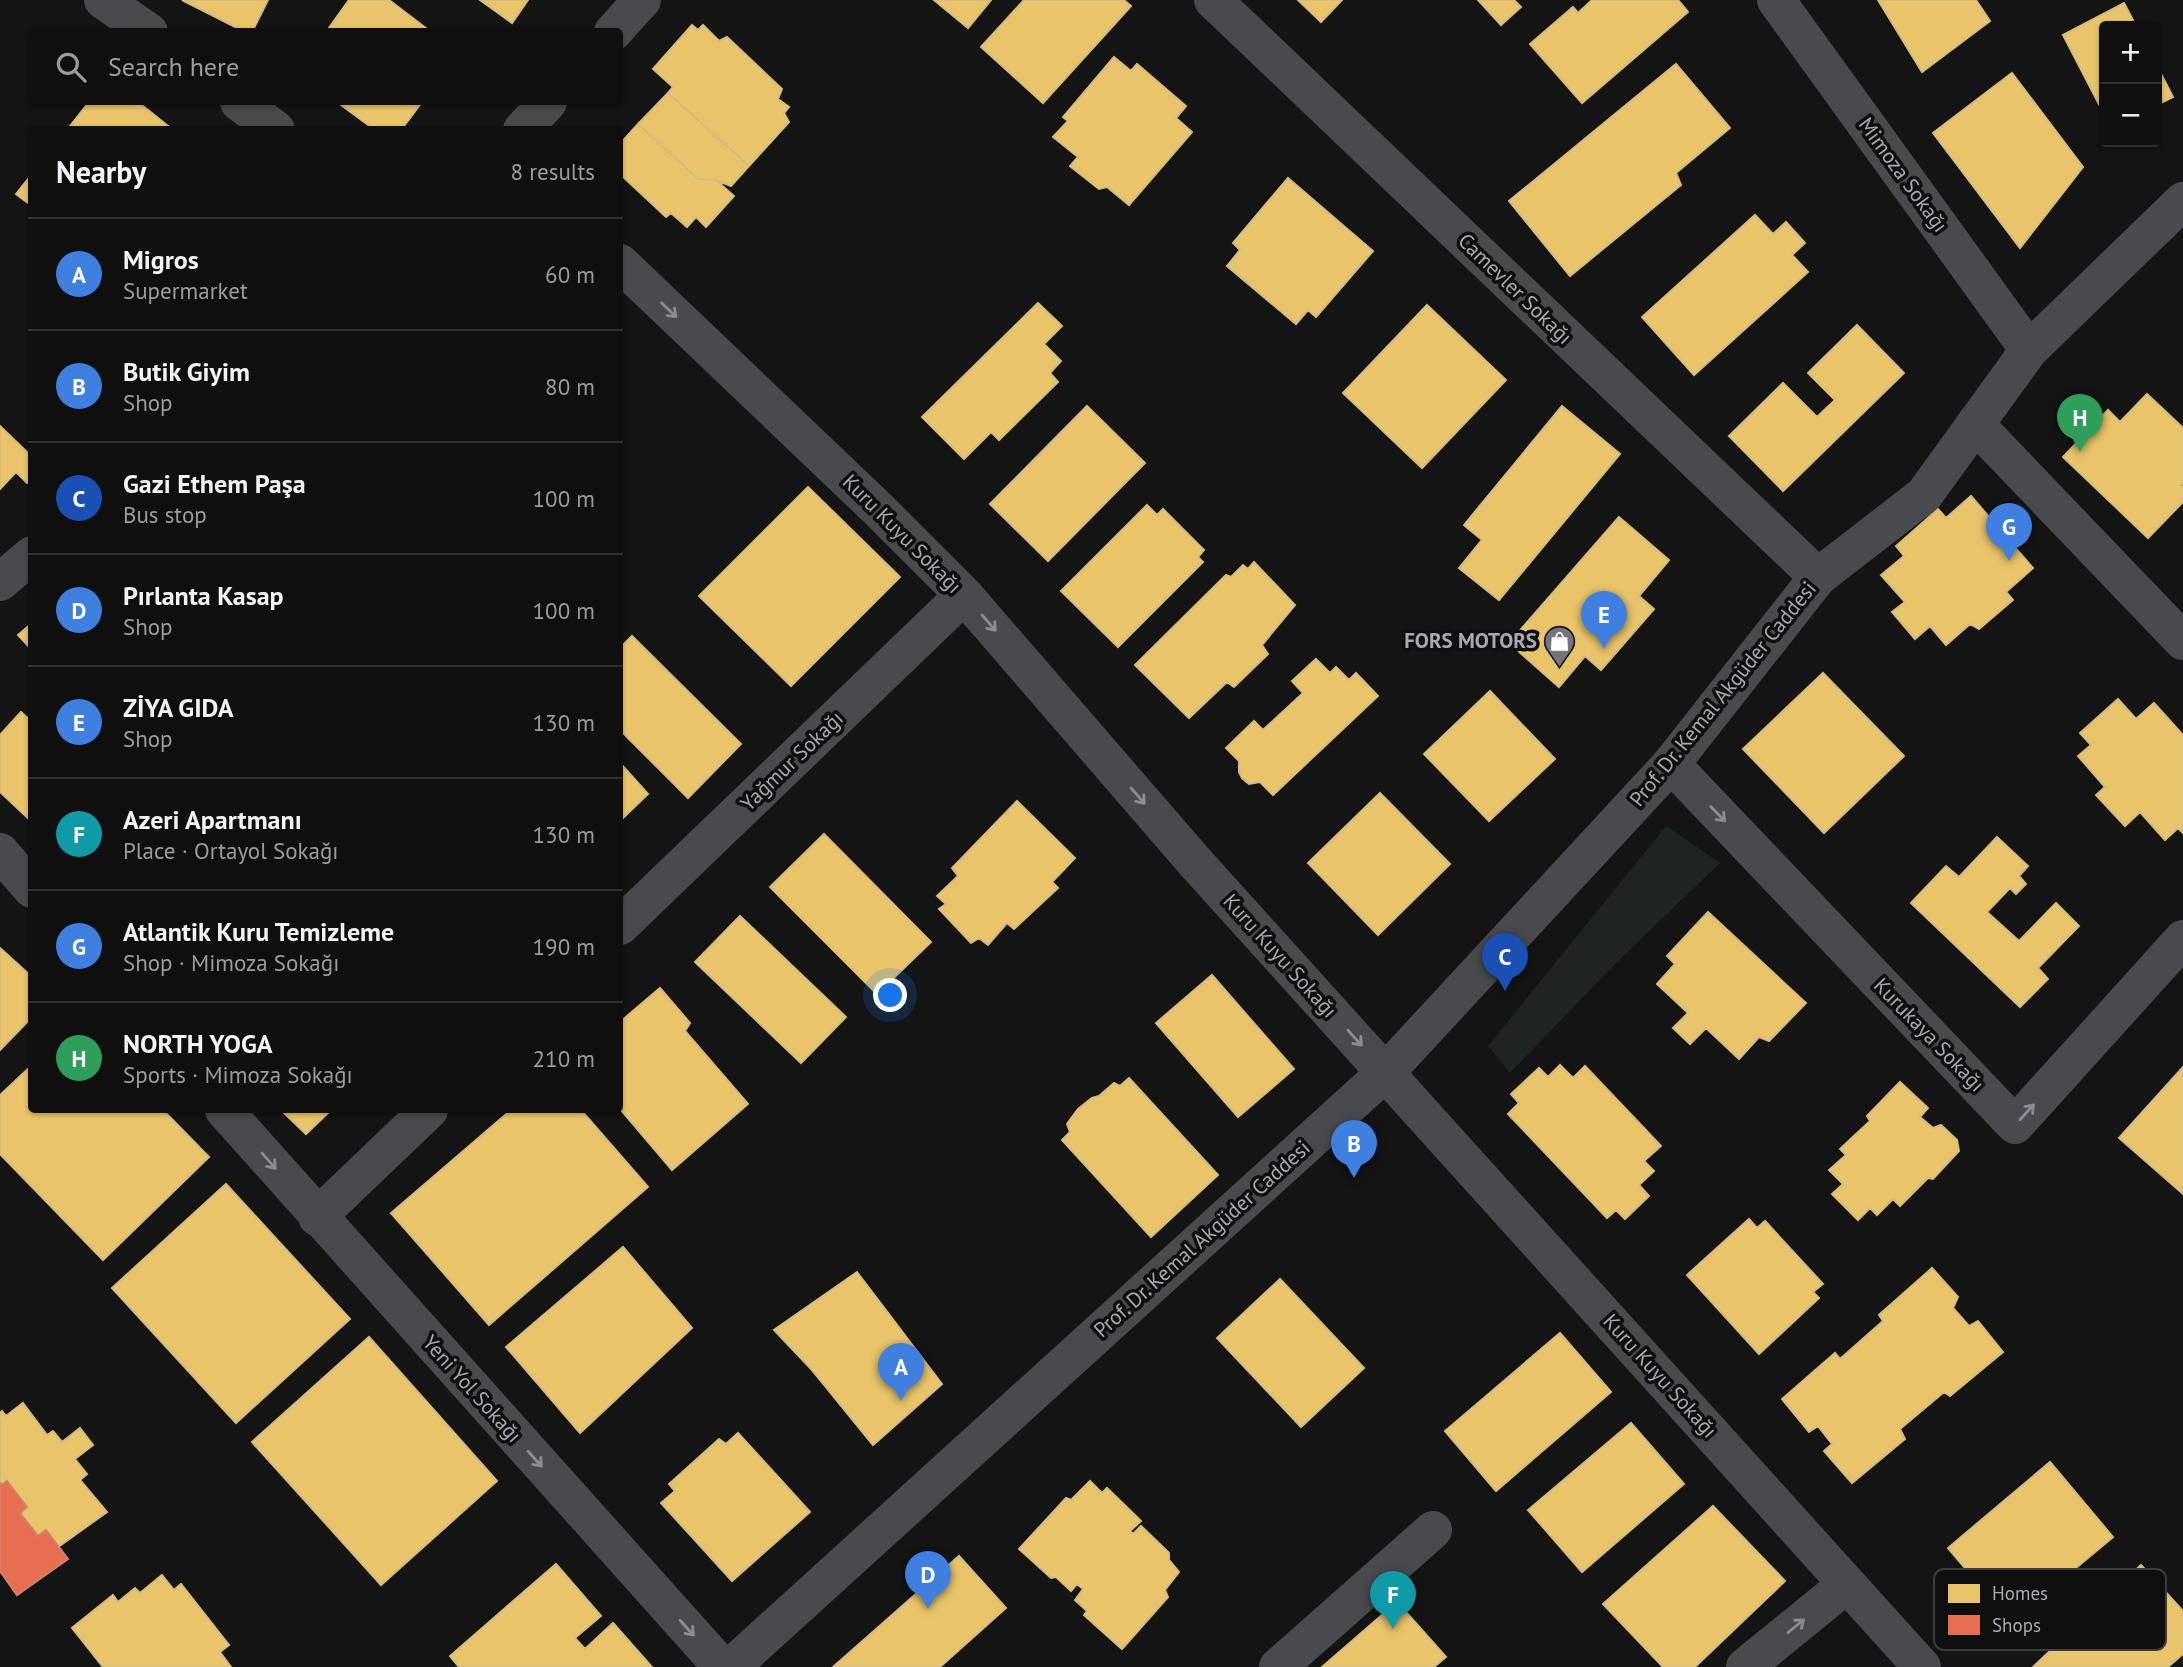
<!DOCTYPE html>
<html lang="en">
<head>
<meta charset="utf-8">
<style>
	body { margin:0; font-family:"PT Sans",sans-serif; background:#1d1d1e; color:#f1f3f6 }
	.controls { position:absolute; right:21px; top:21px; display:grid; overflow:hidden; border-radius:7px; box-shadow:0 2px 5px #0004 }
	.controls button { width:63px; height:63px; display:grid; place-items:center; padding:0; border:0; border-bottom:2px solid #2f2f30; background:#0f0f10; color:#f1f3f6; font:35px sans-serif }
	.you { position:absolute; left:891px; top:996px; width:24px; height:24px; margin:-18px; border:5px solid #fff; border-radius:50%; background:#1a73e8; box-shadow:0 0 0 10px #1a73e833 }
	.badge { display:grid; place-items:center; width:46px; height:46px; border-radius:50%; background:#74757c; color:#fff; font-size:23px; font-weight:700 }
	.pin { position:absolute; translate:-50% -58px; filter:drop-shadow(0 2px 4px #0008) }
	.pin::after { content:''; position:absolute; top:37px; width:24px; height:21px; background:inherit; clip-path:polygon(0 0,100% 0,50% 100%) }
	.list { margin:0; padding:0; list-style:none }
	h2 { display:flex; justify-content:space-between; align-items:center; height:91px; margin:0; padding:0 28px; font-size:30px }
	h2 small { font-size:23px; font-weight:400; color:#9b9c9f }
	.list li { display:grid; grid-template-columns:46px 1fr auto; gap:21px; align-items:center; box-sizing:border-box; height:112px; padding:0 28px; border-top:2px solid #2f2f30 }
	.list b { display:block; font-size:26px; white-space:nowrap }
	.list p { margin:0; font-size:23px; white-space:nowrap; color:#9b9c9f }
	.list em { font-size:23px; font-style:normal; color:#9b9c9f }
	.icon { flex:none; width:38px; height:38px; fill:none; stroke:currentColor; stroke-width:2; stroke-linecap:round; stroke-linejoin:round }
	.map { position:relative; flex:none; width:2183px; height:1667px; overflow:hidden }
	.search { position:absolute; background:#0f0f10; box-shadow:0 2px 5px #0004; left:28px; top:28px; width:595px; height:77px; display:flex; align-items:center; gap:18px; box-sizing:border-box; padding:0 24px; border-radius:7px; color:#9b9c9f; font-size:26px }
	.panel { position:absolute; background:#0f0f10; box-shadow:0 2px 5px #0004; left:28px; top:126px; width:595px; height:987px; border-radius:7px }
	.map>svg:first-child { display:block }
	.green { fill:#1e2420 }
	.homes { fill:#e9c46a; stroke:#d5bc80; stroke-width:2 }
	.shops { fill:#e76f51; stroke:#d4806f; stroke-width:2 }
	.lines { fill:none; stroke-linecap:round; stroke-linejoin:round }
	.minor { stroke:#494a4d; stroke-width:38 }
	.tertiary { stroke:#494a4d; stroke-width:38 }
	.oneway { stroke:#8b8c95 }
	.labels { text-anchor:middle; stroke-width:7; stroke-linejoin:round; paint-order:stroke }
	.street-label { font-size:21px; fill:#a7a9b4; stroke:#0f0f10 }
	.poi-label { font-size:21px; font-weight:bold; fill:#a7a9b4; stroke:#0f0f10; text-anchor:end }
	.key { fill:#0f0f10; stroke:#3d3d41; stroke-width:2 }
	.key-label { font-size:19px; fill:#a7a9b4 }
</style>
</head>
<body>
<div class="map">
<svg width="2183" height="1667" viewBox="0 0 2183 1667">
	<rect width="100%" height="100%" fill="#141415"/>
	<path class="green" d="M1666,826L1720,863L1616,963L1510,1073L1488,1046Z"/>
	<path class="homes" d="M182,0H268L252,32H245Z
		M349,0H389L431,32H326Z
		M480,0H528L512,23Z
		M934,0H991L968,28Z
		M1024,0H1124L1131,6L1043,103L981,47Z
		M1298,0H1342L1321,22Z
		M1478,0H1514L1521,7L1501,25Z
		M1592,0H1678L1688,12L1582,103L1530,44L1573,7L1578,13Z
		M1878,0H1976L1990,21L1922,72Z
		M2124,3L2136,26H2104V114L2063,35Z
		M692,25L698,30L703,25L719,41L727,37L782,89L778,99L789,107L784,113L789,122L749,166L668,93L673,87L653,69Z
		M1114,57L1131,71L1137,64L1186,106L1176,118L1192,132L1129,205L1107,187L1099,189L1070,166L1078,157L1053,137L1068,121L1063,117Z
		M1676,64L1730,128L1676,173L1681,185L1570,276L1509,201Z
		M2157,66L2173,97L2157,105Z
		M2012,73L2083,167L2020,248L1933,133Z
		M668,93L749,166L731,186L716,180L698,179L638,124Z
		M89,102H138L173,130H67Z
		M337,102H422L401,130H375Z
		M638,124L698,179L716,180L734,196L706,227L696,217L687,227L671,213L666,217L620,174V144Z
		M32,174V206L16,194Z
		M1288,178L1373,251L1316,317L1308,310L1296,324L1227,266L1240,250L1233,243Z
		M1755,215L1773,234L1786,222L1805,243L1792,255L1808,272L1694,375L1642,317Z
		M1038,303L1062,326L1044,344L1061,361L1050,373L1058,382L999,440L991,432L964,459L922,417Z
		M1427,305L1506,380L1422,468L1343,393Z
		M1857,325L1904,373L1783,491L1729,436L1783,383L1817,417L1835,400L1808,373Z
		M2147,394L2183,428V483L2181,485L2183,487V502L2148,538L2063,457L2108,410L2120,422Z
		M1087,406L1145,463L1048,561L990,504Z
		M1562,406L1620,454L1499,600L1459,568L1482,540L1464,525Z
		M0,426L32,457V479L27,483L16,472L0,489Z
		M808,487L900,577L791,686L699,596Z
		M1971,496L2033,568L2006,592L2013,600L1979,629L1970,624L1946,645L1930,626L1915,639L1892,612L1905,602L1881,575L1904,556L1896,546L1938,509L1946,518Z
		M1147,505L1157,515L1163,509L1204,550L1198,557L1203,562L1118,647L1061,591Z
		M1619,517L1669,560L1639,596L1654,609L1601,670L1585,656L1559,687L1509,643Z
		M1254,562L1295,605L1262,645L1268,654L1234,687L1227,682L1189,718L1135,665L1226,575L1231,577L1243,565L1248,569Z
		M32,623V650L18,635Z
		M632,636L741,744L688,798L620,730V648Z
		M1316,659L1330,673L1336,667L1349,680L1356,673L1378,696L1273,795L1260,782L1249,784L1242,778L1239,772V761L1226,748L1254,721L1263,730L1303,693L1292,681Z
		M1823,673L1904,756L1824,833L1743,749Z
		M1490,691L1555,759L1489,821L1424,754Z
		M2118,699L2136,719L2154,703L2183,735V833L2178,828L2165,840L2140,812L2125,826L2096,795L2105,787L2078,756L2091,745L2080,733Z
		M21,712L32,722V822L0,792V735Z
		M620,763L648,794L620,821Z
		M1380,793L1450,864L1378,935L1308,863Z
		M1017,801L1075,858L1052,882L1058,888L1014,929L1007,923L988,945L979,938L971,943L939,909L946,904L937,896L958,876L952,868Z
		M824,834L931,942L877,994L770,887Z
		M1997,837L2028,866L2019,876L2026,884L2016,894L2010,888L1987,912L2019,941L2056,903L2079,926L2038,968L2048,979L2020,1007L1911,903L1946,866L1959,877Z
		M1708,912L1806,1003L1769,1041L1759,1037L1739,1059L1706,1028L1690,1044L1673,1028L1688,1013L1657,984L1675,964L1667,956Z
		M740,916L846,1017L801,1063L695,962Z
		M0,948L32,977V1017L0,1050Z
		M1212,975L1294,1069L1238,1117L1156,1023Z
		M660,988L690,1023L685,1031L748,1104L672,1170L620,1109V1022Z
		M32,1065V1110H163L209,1157L103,1260L0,1154V1095Z
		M1560,1065L1573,1078L1585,1066L1661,1146L1644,1161L1654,1171L1639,1185L1649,1196L1625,1219L1616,1210L1607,1218L1508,1114L1519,1103L1511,1094L1539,1068L1548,1077Z
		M2183,1067V1194L2119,1138Z
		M1129,1078L1218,1175L1151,1237L1062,1140L1070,1132L1067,1124L1078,1109L1092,1098L1099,1096L1114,1083L1120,1086Z
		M1900,1082L1928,1108L1920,1117L1933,1128L1941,1125L1957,1140L1959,1151L1933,1179L1928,1178L1900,1206L1893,1199L1877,1215L1870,1208L1858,1220L1832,1194L1843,1184L1829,1170L1846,1155L1840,1149L1870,1121L1867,1116Z
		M281,1110H331L306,1134Z
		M511,1110H581L648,1187L489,1325L391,1213Z
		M226,1184L350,1319L236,1423L112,1288Z
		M1749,1219L1757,1228L1765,1221L1823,1284L1813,1292L1819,1298L1759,1354L1687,1275Z
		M623,1247L692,1328L580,1433L506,1347Z
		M1932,1268L1958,1297L1953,1308L1969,1326L1978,1321L2003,1352L1950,1396L1944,1392L1900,1429L1905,1439L1852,1483L1824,1451L1832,1444L1818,1426L1809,1432L1782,1399L1835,1353L1840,1359L1883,1321L1879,1315Z
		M857,1272L942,1384L873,1445L812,1370L774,1330Z
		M1280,1279L1364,1368L1301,1427L1217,1338Z
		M1560,1333L1611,1392L1496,1491L1445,1431Z
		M369,1337L497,1481L381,1585L252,1442Z
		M23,1403L47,1435L53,1431L62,1442L80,1428L93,1445L75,1459L87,1474L80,1480L107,1512L58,1547L46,1530L38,1536L20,1513L27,1507L7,1481L2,1485L0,1483V1413L2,1411L6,1416Z
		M1631,1423L1684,1484L1582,1572L1528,1510Z
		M738,1433L810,1512L732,1581L661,1503L675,1491L669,1484L719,1439L726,1444Z
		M2050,1462L2113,1537L2011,1622L1948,1548Z
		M1090,1481L1102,1493L1107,1488L1141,1521L1130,1531L1133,1534L1141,1526L1169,1553V1560L1179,1572L1165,1590L1168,1597L1122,1649L1084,1615L1087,1611L1075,1600L1083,1589L1077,1584L1071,1591L1056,1577L1051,1578L1019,1549L1066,1498L1071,1500Z
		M1713,1506L1785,1581L1695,1667H1663L1603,1604Z
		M959,1556L1006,1608L940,1667H833Z
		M556,1564L601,1616L575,1638L585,1649L613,1623L652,1667H459L450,1656Z
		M2141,1565L2183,1611V1654L2168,1667H2033Z
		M162,1575L174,1590L181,1584L229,1645L220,1652L231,1667H103L72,1628L113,1595L118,1602L135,1588L140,1593Z
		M1397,1602L1446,1657L1434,1667H1322Z"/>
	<path class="shops" d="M7,1481L27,1507L20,1513L38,1536L46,1530L68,1559L17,1595L0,1571V1483L2,1485Z"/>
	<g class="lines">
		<path class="minor" d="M103,0L149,32
			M1213,0L1818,577
			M1776,0L2029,350
			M239,102L276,130
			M620,263L878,509L964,595L1194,861L1922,1667
			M1975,424L2183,641
			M1671,764L2015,1125L2183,939
			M0,852L32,889
			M620,926L964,595
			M224,1110L722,1667
			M317,1217L429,1110
			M1278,1667L1433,1530
			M1745,1667L1847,1584"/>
		<path class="tertiary" d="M613,32L642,0
			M522,130L548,102
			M0,582L32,555
			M731,1667L1386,1072L1671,764L1818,577L1924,495L2029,350L2183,201"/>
	</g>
	<defs><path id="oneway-shaft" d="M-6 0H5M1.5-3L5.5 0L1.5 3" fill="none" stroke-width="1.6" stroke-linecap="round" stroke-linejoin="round" transform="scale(1.75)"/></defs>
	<g class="oneway">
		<use href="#oneway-shaft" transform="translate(669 310) rotate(44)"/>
		<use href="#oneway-shaft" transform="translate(989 623) rotate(49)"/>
		<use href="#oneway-shaft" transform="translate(1138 796) rotate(49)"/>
		<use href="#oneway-shaft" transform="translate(1718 814) rotate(46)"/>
		<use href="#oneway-shaft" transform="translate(1355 1038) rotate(48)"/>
		<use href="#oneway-shaft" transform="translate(2027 1112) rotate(-48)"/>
		<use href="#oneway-shaft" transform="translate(269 1161) rotate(49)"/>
		<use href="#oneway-shaft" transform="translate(535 1459) rotate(48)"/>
		<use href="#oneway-shaft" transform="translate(1796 1626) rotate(-39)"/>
		<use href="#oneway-shaft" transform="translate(687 1628) rotate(48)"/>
	</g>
	<defs>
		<symbol id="shop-pin" viewBox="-11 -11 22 30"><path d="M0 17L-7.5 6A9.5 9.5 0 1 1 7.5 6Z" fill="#74757c" stroke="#0f0f10"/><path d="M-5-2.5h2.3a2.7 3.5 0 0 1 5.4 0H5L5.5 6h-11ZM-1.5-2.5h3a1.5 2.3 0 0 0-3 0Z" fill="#fff"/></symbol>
	</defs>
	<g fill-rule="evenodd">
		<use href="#shop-pin" x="1542" y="624" width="35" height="47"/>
	</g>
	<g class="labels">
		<g class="street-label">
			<text transform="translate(1903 175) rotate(54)" y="7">Mimoza Sokağı</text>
			<text transform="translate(1515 289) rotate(44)" y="7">Camevler Sokağı</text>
			<text transform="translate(902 534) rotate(45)" y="7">Kuru Kuyu Sokağı</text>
			<text transform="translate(1723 694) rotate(-51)" y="7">Prof. Dr. Kemal Akgüder Caddesi</text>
			<text transform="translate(792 761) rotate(-44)" y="7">Yağmur Sokağı</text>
			<text transform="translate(1280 956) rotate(48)" y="7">Kuru Kuyu Sokağı</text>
			<text transform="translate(1929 1035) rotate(46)" y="7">Kurukaya Sokağı</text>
			<text transform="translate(1202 1239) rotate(-42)" y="7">Prof. Dr. Kemal Akgüder Caddesi</text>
			<text transform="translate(1660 1376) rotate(48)" y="7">Kuru Kuyu Sokağı</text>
			<text transform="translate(472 1389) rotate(48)" y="7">Yeni Yol Sokağı</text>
		</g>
		<g class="poi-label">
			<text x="1537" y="648">FORS MOTORS</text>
		</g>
	</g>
	<rect x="1934" y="1569" width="232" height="81" rx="10" class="key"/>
	<rect x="1948" y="1584" width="32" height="19" fill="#e9c46a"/>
	<rect x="1948" y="1615" width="32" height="20" fill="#e76f51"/>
	<g class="key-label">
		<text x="1992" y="1600">Homes</text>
		<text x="1992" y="1632">Shops</text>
	</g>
</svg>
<div class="controls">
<button>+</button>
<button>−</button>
</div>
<div class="you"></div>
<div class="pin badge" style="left:901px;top:1401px;background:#3f7fe0">A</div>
<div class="pin badge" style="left:1354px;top:1178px;background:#3f7fe0">B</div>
<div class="pin badge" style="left:1505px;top:991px;background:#1a4fb4">C</div>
<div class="pin badge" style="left:928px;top:1609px;background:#3f7fe0">D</div>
<div class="pin badge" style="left:1604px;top:649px;background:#3f7fe0">E</div>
<div class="pin badge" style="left:1393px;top:1629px;background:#0f9aa8">F</div>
<div class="pin badge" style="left:2009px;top:561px;background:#3f7fe0">G</div>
<div class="pin badge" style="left:2080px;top:452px;background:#2e9e5b">H</div>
<div class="search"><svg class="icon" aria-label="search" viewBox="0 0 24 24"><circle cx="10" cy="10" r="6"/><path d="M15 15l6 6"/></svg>Search here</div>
<section class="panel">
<h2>Nearby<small>8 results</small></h2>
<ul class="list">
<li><span class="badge" style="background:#3f7fe0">A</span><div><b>Migros</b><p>Supermarket</p></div><em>60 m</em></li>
<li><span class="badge" style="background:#3f7fe0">B</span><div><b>Butik Giyim</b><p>Shop</p></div><em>80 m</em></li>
<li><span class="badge" style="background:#1a4fb4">C</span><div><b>Gazi Ethem Paşa</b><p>Bus stop</p></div><em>100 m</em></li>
<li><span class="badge" style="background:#3f7fe0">D</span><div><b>Pırlanta Kasap</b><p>Shop</p></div><em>100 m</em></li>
<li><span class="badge" style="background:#3f7fe0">E</span><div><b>ZİYA GIDA</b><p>Shop</p></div><em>130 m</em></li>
<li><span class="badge" style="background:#0f9aa8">F</span><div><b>Azeri Apartmanı</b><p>Place · Ortayol Sokağı</p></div><em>130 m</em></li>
<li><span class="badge" style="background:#3f7fe0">G</span><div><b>Atlantik Kuru Temizleme</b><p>Shop · Mimoza Sokağı</p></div><em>190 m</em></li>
<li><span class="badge" style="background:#2e9e5b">H</span><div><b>NORTH YOGA</b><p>Sports · Mimoza Sokağı</p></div><em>210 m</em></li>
</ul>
</section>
</div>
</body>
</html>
